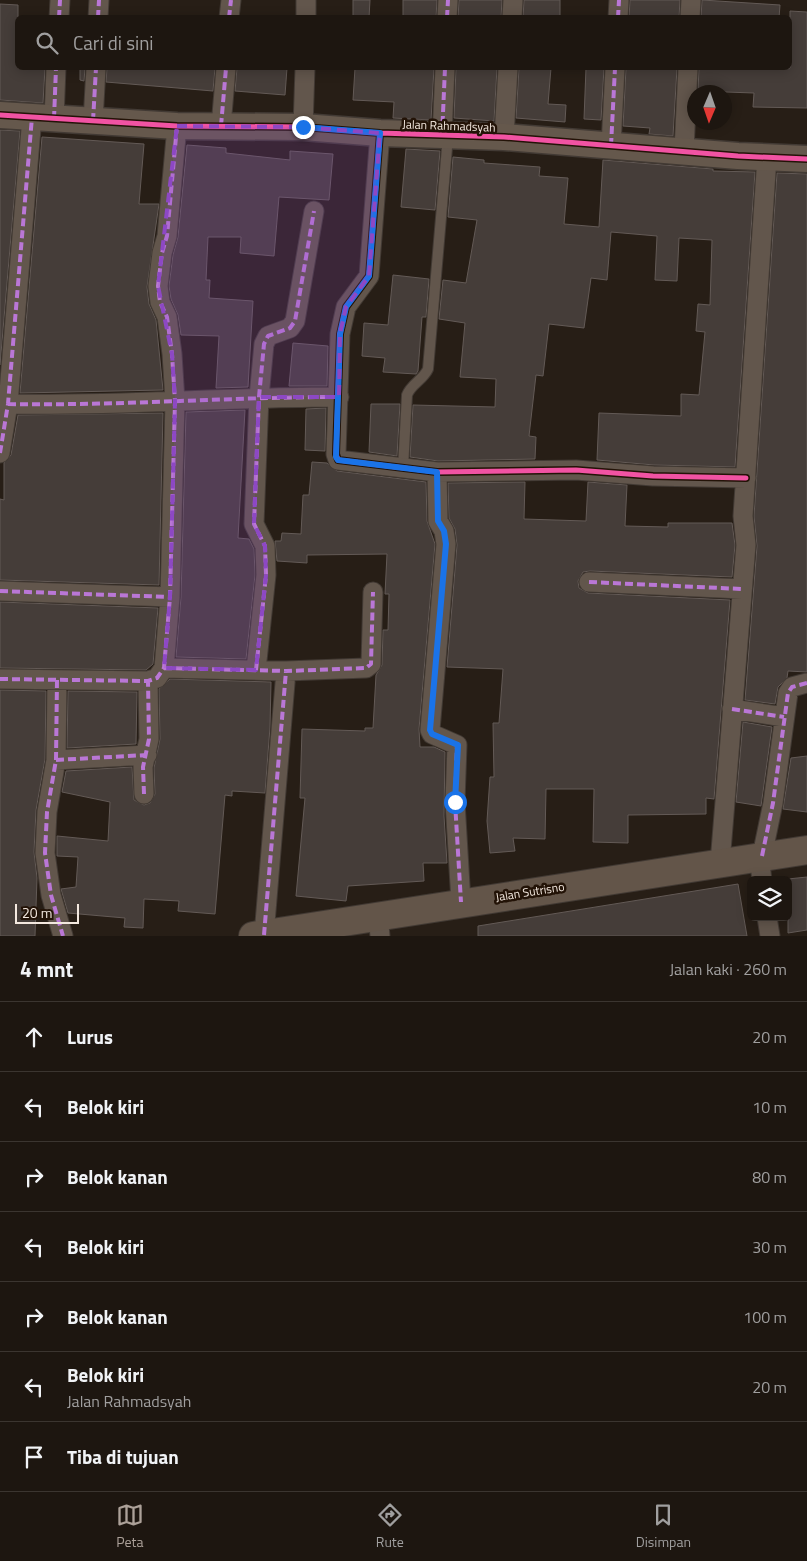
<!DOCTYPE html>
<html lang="id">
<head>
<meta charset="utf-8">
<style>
	body { margin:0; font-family:"Titillium Web",sans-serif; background:#251f19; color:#f1f3f6 }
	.controls { position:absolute; right:15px; bottom:15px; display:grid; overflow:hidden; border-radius:8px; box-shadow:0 2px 12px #0003 }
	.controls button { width:45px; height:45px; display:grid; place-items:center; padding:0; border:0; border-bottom:1px solid #3b3530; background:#1d1610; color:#f1f3f6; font:25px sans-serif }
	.compass { position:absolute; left:687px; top:85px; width:45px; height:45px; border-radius:50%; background:#1d1610; box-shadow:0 2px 12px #0003; rotate:182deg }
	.scale { position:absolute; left:15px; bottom:12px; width:64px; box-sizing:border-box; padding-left:5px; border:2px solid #f3e8df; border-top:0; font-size:14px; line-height:18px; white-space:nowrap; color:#f3e8df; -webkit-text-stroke:4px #231307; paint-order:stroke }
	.stop { position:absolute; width:15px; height:15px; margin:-11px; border:4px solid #1a73e8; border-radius:50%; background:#fff }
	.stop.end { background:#1a73e8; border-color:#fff; box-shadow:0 1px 5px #0008 }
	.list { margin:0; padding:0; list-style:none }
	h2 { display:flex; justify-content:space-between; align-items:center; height:65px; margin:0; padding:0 20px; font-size:21px }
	h2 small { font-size:16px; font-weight:400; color:#a09f9f }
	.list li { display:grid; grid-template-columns:32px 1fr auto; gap:15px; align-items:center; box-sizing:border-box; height:70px; padding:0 20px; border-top:1px solid #3b3530 }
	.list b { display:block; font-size:19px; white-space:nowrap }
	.list p { margin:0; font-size:16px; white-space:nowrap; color:#a09f9f }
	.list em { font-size:16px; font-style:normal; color:#a09f9f }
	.icon { flex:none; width:28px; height:28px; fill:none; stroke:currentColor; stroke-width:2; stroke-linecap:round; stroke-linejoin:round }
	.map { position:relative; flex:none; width:807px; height:936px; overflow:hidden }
	.search { position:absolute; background:#1d1610; box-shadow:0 2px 12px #0003; left:15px; right:15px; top:15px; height:55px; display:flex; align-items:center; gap:12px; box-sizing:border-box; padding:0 18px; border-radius:8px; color:#a09f9f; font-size:19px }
	.sheet { height:555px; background:#1d1610 }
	nav { display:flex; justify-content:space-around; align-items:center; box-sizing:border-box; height:70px; border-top:1px solid #3b3530; background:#1d1610; font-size:14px; color:#a09f9f }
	nav a { display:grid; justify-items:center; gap:2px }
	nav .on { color:#aca199 }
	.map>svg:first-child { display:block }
	.building { fill:#453d39; stroke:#635a56 }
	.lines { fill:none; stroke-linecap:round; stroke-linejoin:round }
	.lane-casing { stroke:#423a34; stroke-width:12 }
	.street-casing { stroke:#423a34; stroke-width:21 }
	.secondary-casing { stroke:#423a34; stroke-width:29 }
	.primary-casing { stroke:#423a34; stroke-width:30 }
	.lane { stroke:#62564c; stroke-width:10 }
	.street { stroke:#62564c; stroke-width:19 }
	.secondary { stroke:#65584c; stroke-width:26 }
	.primary { stroke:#635549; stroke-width:28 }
	.quiet { stroke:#ba77d6; stroke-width:4; stroke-dasharray:8 4; stroke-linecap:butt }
	.cycleway-casing { stroke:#231307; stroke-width:8 }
	.cycleway { stroke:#f153a3; stroke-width:5 }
	.route { stroke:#1a73e8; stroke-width:6 }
	.marked { fill:#8d48c4; fill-opacity:0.2; stroke:#8d48c4; stroke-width:4; stroke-dasharray:10 6; stroke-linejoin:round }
	.labels { text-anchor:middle; stroke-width:5; stroke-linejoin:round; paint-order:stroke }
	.street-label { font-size:12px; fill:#f3e8df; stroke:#231307 }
</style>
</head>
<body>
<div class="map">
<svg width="807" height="936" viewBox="0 0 807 936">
	<rect width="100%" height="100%" fill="#271e16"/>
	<path class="building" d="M353,0H370L369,18H353Z
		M403,0H437L436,18H403Z
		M459,0H502L501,18H458Z
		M524,0H560V18H523Z
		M630,0H680L679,18H629Z
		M702,0L780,5L779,18H701Z
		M0,4L18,5V68H45L43,103L0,100Z
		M790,11L807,12V108L753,107L754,93L698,91L699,68H790Z
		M80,68H85L84,81L80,80Z
		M107,68H215L213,91L106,82Z
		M237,68H287L285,95L235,91Z
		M355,68H434L431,120L393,118L394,102L353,100Z
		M456,68H497L494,121L454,118Z
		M519,68H551L548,104L566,105L565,122L516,118Z
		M586,68H604L601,120L584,119Z
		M626,68H677L673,136L649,134L650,128L623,126Z
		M0,130L20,131L0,365Z
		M42,137L144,144L139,204H159L147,287L149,304L156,320L163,390L20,393Z
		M187,145L226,148V153L290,160V151L333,154L329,200L279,197L274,256L240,253L241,237H208L206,280H210L209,298L253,301L248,387L216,388L219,336L181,335L178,315L171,299L169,286L173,255L178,237Z
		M406,149L440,151L435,210L401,207Z
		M453,157L484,160V163L540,167L539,176L568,178L564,224L599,227L603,160L713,169V171L755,172L735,467L654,465L597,460L599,413L681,416V394L699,395L705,332L696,331L698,304L710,305L712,240L679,238L677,281L655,280L657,236L611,232L607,280L591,278L584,328L549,324L543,376L536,375L529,436L536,437L535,459L438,461L410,457L413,405L495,407L496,379L460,377L465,323L439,319L443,280L466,283L477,220L448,217Z
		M777,173L807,174V672L788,671L787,678L778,687L775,704L745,700L757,546L754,516Z
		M393,275L429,279L426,317H422L418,371L416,374L383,372L385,358L362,356L364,323L388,325Z
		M293,343L328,346L327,386H289Z
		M371,404H400L397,456L369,452Z
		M326,408L325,451L305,450L306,409Z
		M245,410L238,538L249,539L254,549L255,575L246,659L176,657L181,597L186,412Z
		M163,413L159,585L0,580V499L4,500V463L11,455L18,415Z
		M312,462L327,463L337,471L426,482L427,521L435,544L419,729L420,747H434L445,752L444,816L447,863H423L424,881L348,886L346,901L296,896L305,798H300L302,729L365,731V728H373L376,675L382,665L383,630H388L389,594H385L387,554L307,555V563L277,561L275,541H281L282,533L301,534L303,495H309Z
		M525,482L524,519L586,521L588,482L627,485L625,526L668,527V523H732L735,545L732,577L590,571L583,572L578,581L579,588L588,593L730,600L714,799L706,798V814L628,815V843L593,842L594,789H546L545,839L513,838L515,851L490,853L487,821L490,777H494L493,723H499L503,669L447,667L457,545L455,529L449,518L448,483Z
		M0,602L158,608L153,664L146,670L0,668Z
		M170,679L271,682L270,727L265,793L232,791V796L225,795L215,914L178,911L179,901L144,899L143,928L124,927L125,918L68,913L61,889L76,887L78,857L57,856V836L108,841L110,802L62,792L66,771L132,767L134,800L144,805L150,803L155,794L154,768L160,739L159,689Z
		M0,690L46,691L45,759L36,810L34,852L37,878L35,936H0Z
		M68,691L137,692L136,744L67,748Z
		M743,722L772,727L761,806L736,802Z
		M807,756V812L783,809L791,758Z
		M807,877V930L788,933V879Z
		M738,884L747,936H478V926Z"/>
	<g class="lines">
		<defs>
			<path id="lane" d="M403,468L407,395C411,384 423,380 428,369L448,136"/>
			<path id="street" d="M59,18L60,0
				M98,18L99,0
				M229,18L231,0
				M306,18V0
				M447,18L448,0
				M512,18L513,0
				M618,18L619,0
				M690,18L691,0
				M54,119L56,68
				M93,121L96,68
				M221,126L226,68
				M303,127L305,68
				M380,133L369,276L346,307L340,334L336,454L338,460L437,472L576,470L653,476L746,478
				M442,136L445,68
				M504,137L508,68
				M611,146L615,68
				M684,150L688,68
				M8,404C118,406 228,397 339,397
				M0,453L8,404L32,117
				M437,472L438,521L444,531L446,544L430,730L432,734L457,745L455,802L461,902
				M589,582L742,589
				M0,591L170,597
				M164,668L286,671L366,668L371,664L373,592
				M256,670L266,575L265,546L254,524L259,397L264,344L268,336L290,328L295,321L314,211
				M0,679L148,681L157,678L164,668L170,597L175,401L172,354L167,317L160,302L158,286L162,253L167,236L177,126
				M57,680L56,760L47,812L45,853L51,895L63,936
				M732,709L784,717
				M56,760L147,755
				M144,794L143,767L149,739L148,681
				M762,856L773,803L788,693L792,687L807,683
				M759,857L762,880
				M720,863L746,545L743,516L767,157
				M378,915L380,936
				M767,917L770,936
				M264,935L286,671"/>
			<path id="secondary" d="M0,115L177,126L303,127L380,133L504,137L738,156L807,159"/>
			<path id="primary" d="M253,936L807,850"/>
		</defs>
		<use href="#lane" class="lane-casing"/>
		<use href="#street" class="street-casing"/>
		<use href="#secondary" class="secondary-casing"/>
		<use href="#primary" class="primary-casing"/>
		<use href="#lane" class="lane"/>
		<use href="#street" class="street"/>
		<use href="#secondary" class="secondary"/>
		<use href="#primary" class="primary"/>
		<path class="quiet" d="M59,18L60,0
			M98,18L99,0
			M229,18L231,0
			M447,18L448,0
			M618,18L619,0
			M54,119L56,68
			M93,121L96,68
			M221,126L226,68
			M442,136L445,68
			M611,146L615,68
			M8,404C118,406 228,397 339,397
			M0,453L8,404L32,117
			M437,472L438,521L444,531L446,544L430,730L432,734L457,745L455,802L461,902
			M589,582L742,589
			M0,591L170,597
			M164,668L286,671L366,668L371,664L373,592
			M256,670L266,575L265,546L254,524L259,397L264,344L268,336L290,328L295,321L314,211
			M0,679L148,681L157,678L164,668L170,597L175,401L172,354L167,317L160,302L158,286L162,253L167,236L177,126
			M57,680L56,760L47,812L45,853L51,895L63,936
			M732,709L784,717
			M56,760L147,755
			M144,794L143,767L149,739L148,681
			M762,856L773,803L788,693L792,687L807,683
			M264,935L286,671"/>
		<defs>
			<path id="cycleway" d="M0,115L177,126L303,127L380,133L504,137L738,156L807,159
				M380,133L369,276L346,307L340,334L336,454L338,460L437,472L576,470L653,476L746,478"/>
		</defs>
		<use href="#cycleway" class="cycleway-casing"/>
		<use href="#cycleway" class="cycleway"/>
	</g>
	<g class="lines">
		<path class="route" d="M303,127L380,133L369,276L346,307L340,334L336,457L338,460L437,472L438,521L444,531L446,544L430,730L432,734L458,745L455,802"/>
	</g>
	<path class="marked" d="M177,126L303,127L380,133L369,276L346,307L340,334L339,397H259L254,524L265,546L266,575L256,670L164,668L170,597L175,401L172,354L158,286Z"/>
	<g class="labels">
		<g class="street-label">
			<text transform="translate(449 126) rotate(2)" y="4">Jalan Rahmadsyah</text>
			<text transform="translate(530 892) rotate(-9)" y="4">Jalan Sutrisno</text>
		</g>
	</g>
</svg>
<div class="controls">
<button><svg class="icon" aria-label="layers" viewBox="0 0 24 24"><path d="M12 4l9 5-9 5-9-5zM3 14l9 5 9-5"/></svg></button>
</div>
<svg class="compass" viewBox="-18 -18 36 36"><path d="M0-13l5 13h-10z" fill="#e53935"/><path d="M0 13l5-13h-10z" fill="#a09f9f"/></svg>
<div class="scale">20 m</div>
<div class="stop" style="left:455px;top:802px"></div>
<div class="stop end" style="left:303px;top:127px"></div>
<div class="search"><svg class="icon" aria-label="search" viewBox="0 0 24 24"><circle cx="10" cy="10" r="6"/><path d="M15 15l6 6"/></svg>Cari di sini</div>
</div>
<section class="sheet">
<h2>4 mnt<small>Jalan kaki · 260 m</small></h2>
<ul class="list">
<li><svg class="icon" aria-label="ahead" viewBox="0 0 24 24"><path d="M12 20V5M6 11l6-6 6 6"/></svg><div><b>Lurus</b></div><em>20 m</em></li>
<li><svg class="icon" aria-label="left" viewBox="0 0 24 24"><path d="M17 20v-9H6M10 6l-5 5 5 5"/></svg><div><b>Belok kiri</b></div><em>10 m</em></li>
<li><svg class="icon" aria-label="right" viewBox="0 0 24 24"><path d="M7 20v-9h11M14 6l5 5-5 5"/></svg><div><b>Belok kanan</b></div><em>80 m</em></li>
<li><svg class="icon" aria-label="left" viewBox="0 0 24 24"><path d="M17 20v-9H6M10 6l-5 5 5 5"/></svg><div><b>Belok kiri</b></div><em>30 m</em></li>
<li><svg class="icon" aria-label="right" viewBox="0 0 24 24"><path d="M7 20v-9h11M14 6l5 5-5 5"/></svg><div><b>Belok kanan</b></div><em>100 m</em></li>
<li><svg class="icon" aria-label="left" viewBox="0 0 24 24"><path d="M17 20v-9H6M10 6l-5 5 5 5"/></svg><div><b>Belok kiri</b><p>Jalan Rahmadsyah</p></div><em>20 m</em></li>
<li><svg class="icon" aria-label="arrive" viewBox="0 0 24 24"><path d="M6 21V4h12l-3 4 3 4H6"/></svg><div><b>Tiba di tujuan</b></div></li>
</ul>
</section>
<nav>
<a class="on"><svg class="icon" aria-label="map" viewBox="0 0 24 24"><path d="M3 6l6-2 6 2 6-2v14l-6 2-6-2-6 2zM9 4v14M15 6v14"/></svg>Peta</a>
<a><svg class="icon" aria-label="directions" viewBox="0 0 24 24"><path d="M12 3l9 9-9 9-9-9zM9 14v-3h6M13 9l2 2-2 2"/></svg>Rute</a>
<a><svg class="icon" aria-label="saved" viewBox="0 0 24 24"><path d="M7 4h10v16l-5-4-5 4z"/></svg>Disimpan</a>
</nav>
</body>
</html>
